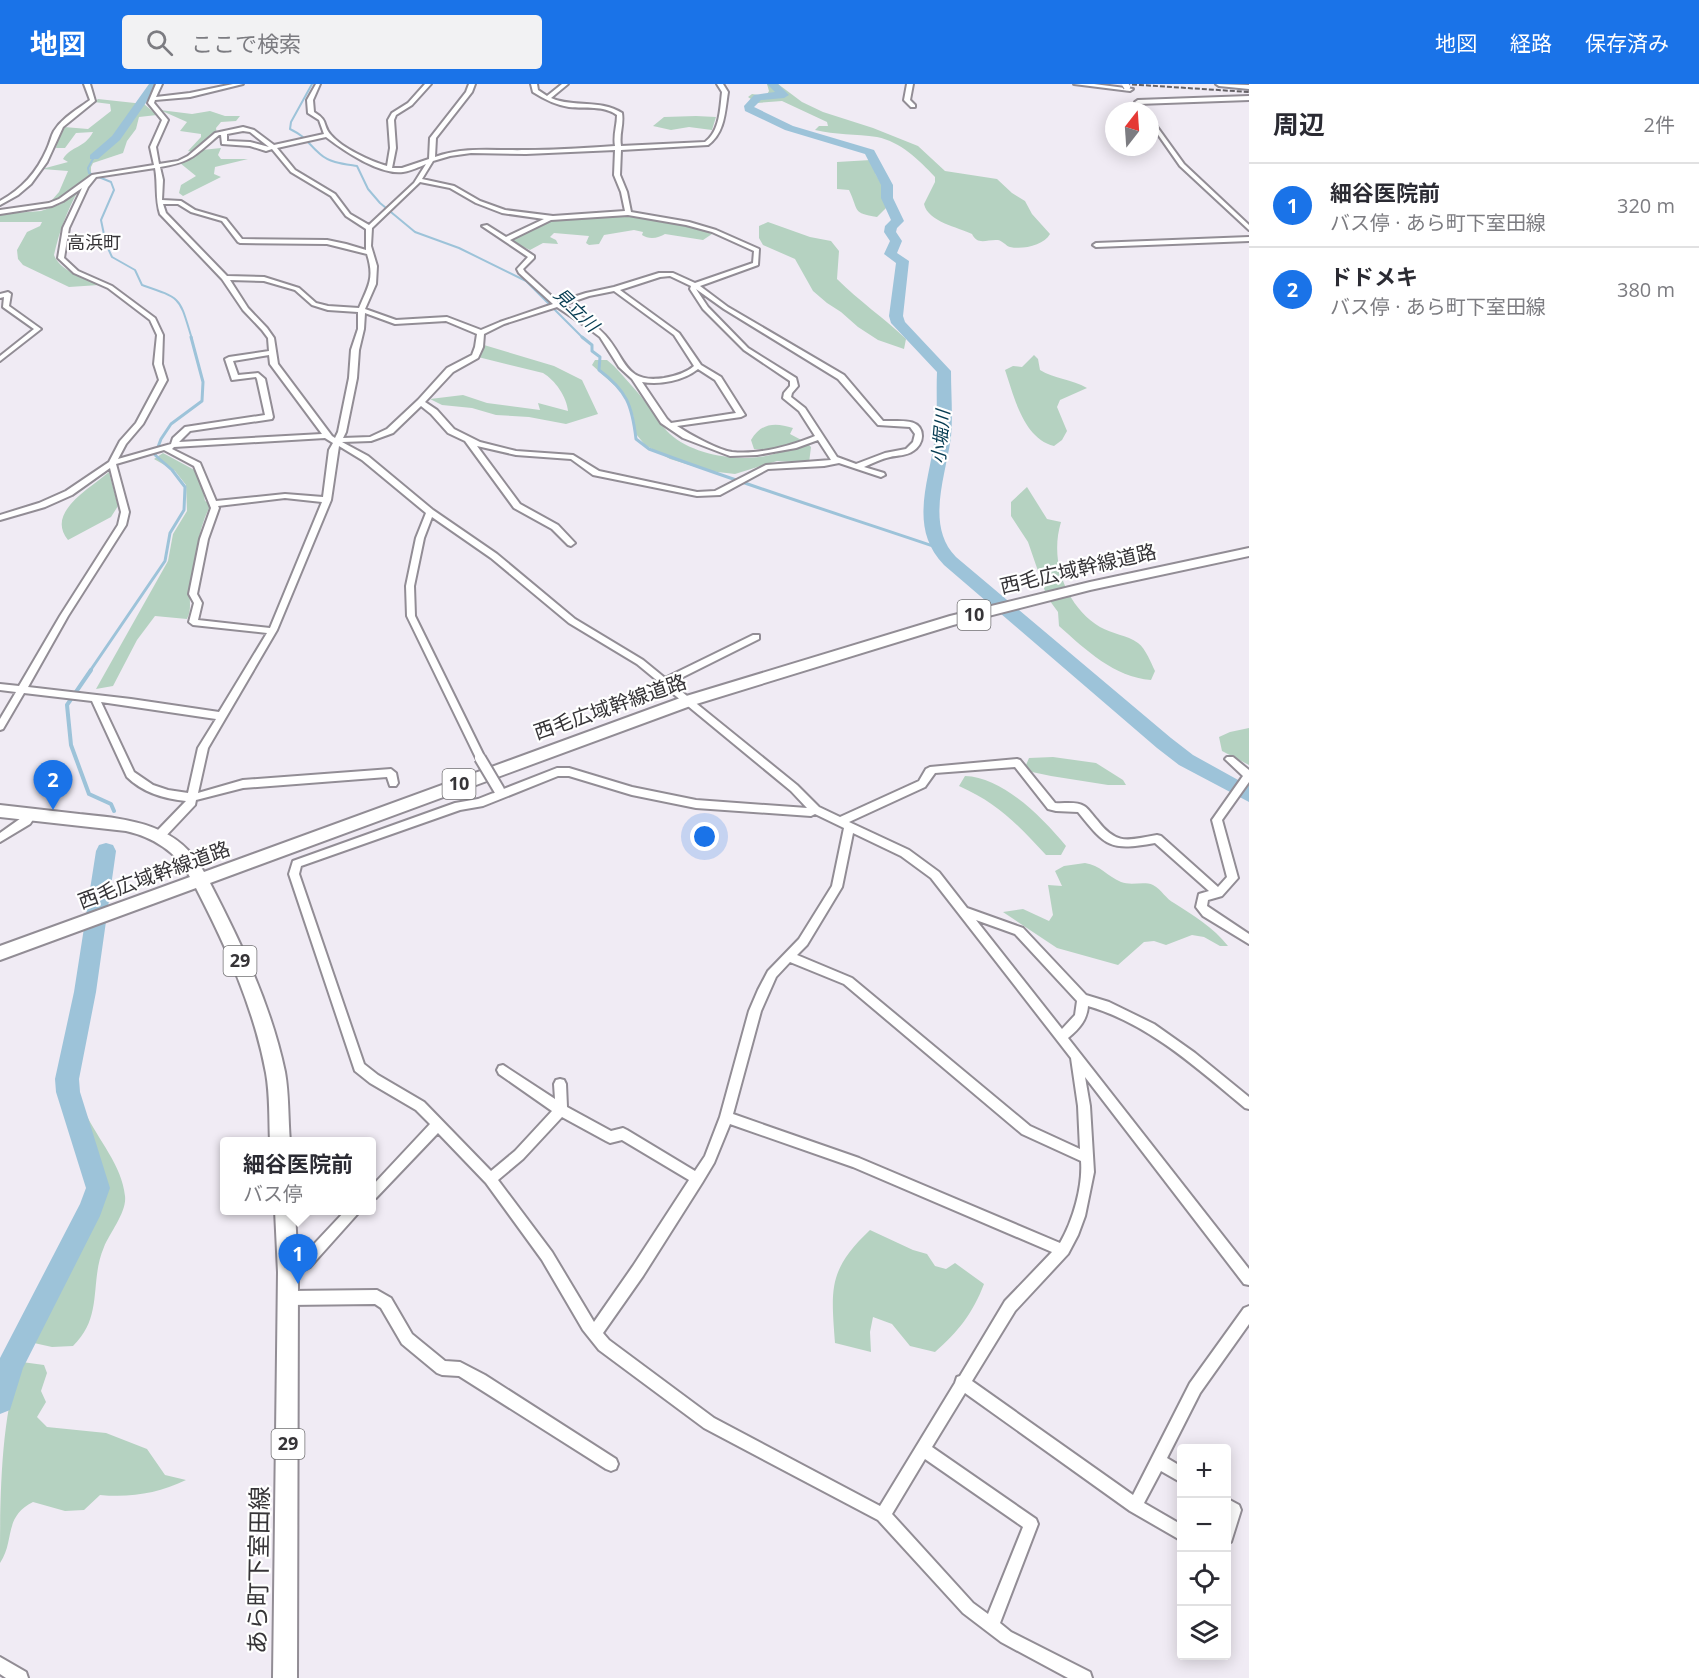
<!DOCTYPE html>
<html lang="ja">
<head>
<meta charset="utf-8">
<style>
	body { margin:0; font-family:"Open Sans","Noto Sans JP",sans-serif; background:#f2f2f3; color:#2b2b33 }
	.controls { position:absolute; right:18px; bottom:18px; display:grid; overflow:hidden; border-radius:6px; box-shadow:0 3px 15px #0003 }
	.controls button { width:54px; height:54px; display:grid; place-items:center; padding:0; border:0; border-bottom:2px solid #e1e1e2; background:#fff; color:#2b2b33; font:30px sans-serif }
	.compass { position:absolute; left:1105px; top:18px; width:54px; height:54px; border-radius:50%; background:#fff; box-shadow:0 3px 15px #0003; rotate:17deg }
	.you { position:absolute; left:705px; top:753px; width:21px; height:21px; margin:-15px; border:4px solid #fff; border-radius:50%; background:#1a73e8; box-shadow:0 0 0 9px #1a73e833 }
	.badge { display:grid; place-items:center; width:39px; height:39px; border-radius:50%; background:#1a73e8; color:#fff; font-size:20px; font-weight:700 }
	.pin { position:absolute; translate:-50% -50px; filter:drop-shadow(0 2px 3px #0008) }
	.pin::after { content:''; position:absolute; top:32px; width:21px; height:18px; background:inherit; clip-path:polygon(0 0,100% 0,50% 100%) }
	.popup { position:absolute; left:220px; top:1053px; width:156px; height:78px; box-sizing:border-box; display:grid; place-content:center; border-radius:6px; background:#fff; filter:drop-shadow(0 2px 4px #0005); font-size:20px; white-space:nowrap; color:#7c7c81 }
	.popup b { font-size:22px; color:#2b2b33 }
	.popup::after { content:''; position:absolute; left:50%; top:100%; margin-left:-12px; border:12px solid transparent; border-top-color:#fff }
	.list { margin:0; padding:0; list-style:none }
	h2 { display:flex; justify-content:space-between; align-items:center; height:78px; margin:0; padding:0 24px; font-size:26px }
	h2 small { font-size:20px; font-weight:400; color:#7c7c81 }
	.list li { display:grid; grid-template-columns:39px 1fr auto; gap:18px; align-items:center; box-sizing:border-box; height:84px; padding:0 24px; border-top:2px solid #e1e1e2 }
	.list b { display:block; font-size:22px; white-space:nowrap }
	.list p { margin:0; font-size:20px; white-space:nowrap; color:#7c7c81 }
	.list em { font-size:20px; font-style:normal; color:#7c7c81 }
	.icon { flex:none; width:33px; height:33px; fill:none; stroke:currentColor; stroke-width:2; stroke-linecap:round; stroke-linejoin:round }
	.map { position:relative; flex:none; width:1249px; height:1594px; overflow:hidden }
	header { display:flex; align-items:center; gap:36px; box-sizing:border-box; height:84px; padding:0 30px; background:#1a73e8; color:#fff }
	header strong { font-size:28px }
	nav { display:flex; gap:33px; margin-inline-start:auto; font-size:21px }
	.search { width:420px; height:54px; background:#f2f2f3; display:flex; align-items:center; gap:15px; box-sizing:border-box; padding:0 21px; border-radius:6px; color:#7c7c81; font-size:22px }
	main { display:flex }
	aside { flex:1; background:#fff }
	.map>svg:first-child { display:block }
	.green { fill:#b5d2c1 }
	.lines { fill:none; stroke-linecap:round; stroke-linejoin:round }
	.stream-far2 { stroke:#9dc3d9; stroke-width:2 }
	.stream-far1 { stroke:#9dc3d9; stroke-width:3 }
	.stream { stroke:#9dc3d9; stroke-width:4 }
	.river { fill:#9dc3d9; fill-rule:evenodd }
	.street-casing { stroke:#928d95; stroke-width:4 }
	.primary-casing { stroke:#928d95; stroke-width:4 }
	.street { fill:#fff; fill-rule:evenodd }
	.primary { fill:#fff; fill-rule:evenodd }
	.rail { stroke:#646165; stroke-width:2; stroke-dasharray:5 2; stroke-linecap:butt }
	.street-bridge-far1-casing { stroke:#928d95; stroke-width:8; stroke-linecap:butt }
	.street-bridge-casing { stroke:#928d95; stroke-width:14; stroke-linecap:butt }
	.street-bridge-far1 { stroke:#fff; stroke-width:6 }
	.street-bridge { stroke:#fff; stroke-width:10 }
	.labels { text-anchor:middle; stroke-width:4.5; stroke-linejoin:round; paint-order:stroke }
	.far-quarter-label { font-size:18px; fill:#363437; stroke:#fff }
	.far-water-label { font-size:18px; font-style:italic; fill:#053b51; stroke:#fff }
	.shield { fill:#fff; stroke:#727173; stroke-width:1.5 }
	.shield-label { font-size:18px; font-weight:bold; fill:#363437 }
	.street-label { font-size:20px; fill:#363437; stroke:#fff }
	.near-street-label { font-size:24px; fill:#363437; stroke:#fff }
</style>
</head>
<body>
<header>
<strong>地図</strong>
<div class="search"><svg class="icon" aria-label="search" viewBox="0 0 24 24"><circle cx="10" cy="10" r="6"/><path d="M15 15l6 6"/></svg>ここで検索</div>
<nav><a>地図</a><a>経路</a><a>保存済み</a></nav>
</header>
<main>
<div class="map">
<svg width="1249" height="1594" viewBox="0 0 1249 1594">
	<rect width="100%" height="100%" fill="#f0ebf4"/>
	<path class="green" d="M767,0H778L802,18L823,28L873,44L918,62L945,87L997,95L1012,109L1025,117L1032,130L1050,150C1044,161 1023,166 1010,163C1006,162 1003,157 998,156C987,155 978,162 972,150C958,143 928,138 924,120L935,98V93C919,76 901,58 877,53C856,50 835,51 815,46L819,42H828L827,38L782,17L757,19L748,13L752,10L766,12L769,7Z
		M98,15L144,20L157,31L139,33L136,45L127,57L123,69L93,79L91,83V92L59,115L52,116L59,108L68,87L42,85L68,78L63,75C72,61 84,65 93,48L76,49L65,64H56L58,49L64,43L88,45L111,27L110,20L94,18Z
		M160,26L192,30L210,27L225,32H240L236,37L221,38L216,44L217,50L193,68L188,67L201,53V50L180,47L187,38Z
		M696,32L716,33L712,46L689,43L671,46L653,42L664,33Z
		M221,64L218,71L221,75H248L215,83L214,90L221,93L183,112L179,109L181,101L196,92L180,79L202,66Z
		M871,76L876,91L882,101L886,124L877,133C852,129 859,127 849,106L837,105V78Z
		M78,107C67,127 59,148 54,171C59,186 85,195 99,201L69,203L23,181L18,175L17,166L27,148L40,142L42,138H0V130L41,127L61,120Z
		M626,130L688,141L712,150L703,156L665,150C659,154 649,156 642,151L643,148L634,146L604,151L599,160L589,161L586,159L589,152L554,149L550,153L556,156L558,160L543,159L530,166L511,157V154L549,137Z
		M768,138L810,153L831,157L839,167L837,195C859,217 884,234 906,255L904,265L878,256L858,243L841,228L827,219L813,207L795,175L763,161L759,154V142Z
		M484,261L554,282L582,296L598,330L566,340L529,333L496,331L472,324L442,321L430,315L463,311L487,319L540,326L538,319L568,327C567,313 555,296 543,289L478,273Z
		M1034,271L1038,275L1040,286C1054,295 1072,295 1087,304L1060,316L1057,323L1067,347L1062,356L1054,362C1023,354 1014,312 1005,286L1013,282L1022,283Z
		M595,276H607L614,282C625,294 637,307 647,320C655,330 661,342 670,350C696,374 754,381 785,366L754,365L751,356C761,339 775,338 793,344L790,350L807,359L811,363L809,379L777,377L735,390L709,387L670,375L645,361L636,350L633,331L624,310L592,281Z
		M163,369L200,389L205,417L211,420C197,446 195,478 190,507C189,517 192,525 187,535L155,532L137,556L113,602L96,605L168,477L173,450L187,427L186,401L175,387L154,375Z
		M109,388L118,422L111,433L68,456C45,428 91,404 109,388Z
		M1027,403L1047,435L1061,438C1049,477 1066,522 1100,543C1112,550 1127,551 1138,559C1146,565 1151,579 1155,587L1151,596C1114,593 1086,566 1059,542L1058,528L1047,513L1028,458L1011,432V418Z
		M1249,644V681L1222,667L1219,653L1230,648Z
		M1053,673L1096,679L1123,696L1126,701H1108L1051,692L1032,688L1026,681L1029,674Z
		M965,692C1003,693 1043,734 1066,762L1061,771H1046C1017,740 999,720 959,702Z
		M1085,779C1100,781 1107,792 1121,798C1131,802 1144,797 1153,801C1162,806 1166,815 1174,819C1194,832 1213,843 1228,862H1220L1204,853L1192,851L1166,861L1154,857L1144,858L1118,881L1057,864L1003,828L1023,825L1049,837L1053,831L1048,801L1062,802L1055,787L1064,782Z
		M75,1028H85C98,1056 122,1081 125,1112C127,1128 110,1148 104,1163C89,1198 104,1232 73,1262L52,1263L34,1259L37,1214L82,1122L89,1098L72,1032Z
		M870,1146L913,1166L927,1170L935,1182L946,1185L955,1179L984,1200C973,1229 958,1248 935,1268L910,1262L892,1240L873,1233L870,1248L871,1268L835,1259C831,1204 828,1186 870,1146Z
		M22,1278L44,1281L47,1289L41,1307L46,1318L37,1333L47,1343L106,1349L147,1365L165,1391L186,1396C158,1409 132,1414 100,1411L84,1426L65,1427L33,1418C3,1433 15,1457 0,1479C0,1421 0,1327 22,1278Z"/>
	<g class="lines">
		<path class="stream-far2" d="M312,0L291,38L290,45C308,54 306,58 320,70C330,79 344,80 357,82L368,105L380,119L415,148L459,164L526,197L584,255
			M94,73L88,84L89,89L111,98L114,106L101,136L106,160L112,173L135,186L142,201C183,215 179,213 192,255"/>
		<path class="stream-far1" d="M582,253L592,261V267L600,273L599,286C627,307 632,321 636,355L649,365C745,401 842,431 939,464
			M90,587L165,477L170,449L184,426L185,403L172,386L155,371L161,355L171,340L202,317L203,298L191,253"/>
		<path class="stream" d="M91,586L67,621L71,661L89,710L111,720L114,727"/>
		<path class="river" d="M149,0H159L120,56L98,75H90V71L112,52Z
			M767,0H778L789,11L784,14L761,16L754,23L793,42L874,66L893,101V114L904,137L897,144L896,148L902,157L897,169L909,177L903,232L905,238L951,287C951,309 953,331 951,353C946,391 925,442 956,473L1171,654L1193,671L1249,702V718L1179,681L1157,664L944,481C908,444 929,398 935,353C938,331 936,309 937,288L891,239L889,232L896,179L884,170L890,157L884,148L885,142L891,136L881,114V101L865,70L785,46L745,27L744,22L754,11L775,8Z
			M106,759L113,761L116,767L96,908L79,995L80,1008L110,1104L100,1132L23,1284L10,1326L0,1330V1274L80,1120L86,1104L56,1008L55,995L74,908L96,767L99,761Z"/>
		<defs>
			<path id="street" d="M84,0H90L95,17L63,43L47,78L31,100L18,111L0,121V117C22,105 37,88 47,65C50,59 51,52 54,47C63,33 78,25 90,16Z
				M156,0H162L156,13L190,9L233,0H243L190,13L155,16L154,19L168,36L156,63L159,80L178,77L188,72L215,49L243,43L254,46L274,61L324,50L319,36L308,29L307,16L316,0H320L313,16L314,28C329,37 322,41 331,51C342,64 370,77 387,82L390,64L388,36L392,29L408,19L425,0H431L412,21L396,31L394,36L396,64L392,84H402L429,75L430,54L466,8L469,0H475L472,8L436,54L435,73C465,62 495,67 527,66C556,66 586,64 615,62C613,51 617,42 617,31C603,21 586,25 569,23C556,21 544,15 533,8L531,0H537L538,6L547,12L562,0H568L551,14C574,24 600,15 622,29C624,41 619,49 621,62L705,58C720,47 720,25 722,8L717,0H723L728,8C725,27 725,49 708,61L621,66L620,91L627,108L631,128L689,138L716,146L759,165L758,181L700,202L728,223L844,291L883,337C896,338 922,332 922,352C922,358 918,364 913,367C907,372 897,371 890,373C881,375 873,379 864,383L884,389L885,391L881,393L839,379L824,382L768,385L720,411L697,412L593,391L571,375L516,371L477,362L520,420L558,441L575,459L571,462L568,461L552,445L514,424L465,357L448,349L431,330L421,322L393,349L371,357L342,358L368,372L433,426L497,470L575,535L643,576L665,594L753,551H759V555L671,599L797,701L819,723L840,733L919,697L926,685L930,683L1017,675L1020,676L1055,719C1064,720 1076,717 1084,722C1089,725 1093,732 1097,736C1117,762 1128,756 1157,751L1161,752L1218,803L1227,793L1212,736L1243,692L1225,675L1227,673H1233L1249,686V698L1222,736L1238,794L1222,812L1208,816L1207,822L1249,850V860L1203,832L1196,823L1199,810L1209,807L1155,759C1110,767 1106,763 1078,728L1056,727L1048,725L1015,683L935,689L925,703L849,738L909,766L939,788L967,824L1023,844L1086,911L1109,918L1154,940L1195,969L1249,1013V1025L1245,1024C1197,984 1149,940 1088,922C1087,936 1079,945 1068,954L1249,1185V1201L1244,1200L1085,993L1090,1022L1094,1088L1085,1132L1078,1151L1068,1170L1015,1227L972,1297L1133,1411L1190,1299L1244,1224L1249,1222V1240L1200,1309L1167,1374L1182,1383V1399L1161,1387L1144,1419L1182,1441V1457L1130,1427L965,1309L932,1363L1036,1435L1038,1440L1000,1539L1011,1548L1090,1588L1092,1594H1068L1001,1558L963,1529L878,1436L704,1344L599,1266L583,1246L542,1176L486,1099L438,1049L376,1114L372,1116V1102L430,1040L416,1026L370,999L355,987L289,790L293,777L455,719L478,715L557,684H569L632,703L696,716L807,724L791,707L637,580L569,539L491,474L432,433L424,454L414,502L415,532L485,674L480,678L477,676L407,532L406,502L416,454L426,429L362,376L339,362L331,416L277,546L208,664L198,709L243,696L391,685L396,689L398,699L396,702H390L387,693L243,704L196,716L195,721L163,755H155L154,752L155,749L186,717C165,715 142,708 127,693L92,617L24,609L3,645L0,646V635L16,608L0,606V600L19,602L60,532L118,441L121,428L110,384L72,411L45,423L0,436V431L39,419L66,407L109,378L120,357L136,339L159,296L154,280L157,251L150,236L108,204L74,189L58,174L63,144L82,104L63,117L52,122L0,130V126L49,119L59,115L92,91L154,81L150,63L162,36L148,19ZM243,47L250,48L269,63L250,58L227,57V50ZM219,51H221L222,60L250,62L266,67L272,65L291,88L331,112L346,132L366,145V166L346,160L327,156L242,155L226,135L195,126L181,117L162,116L163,96L160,83C192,78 195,71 219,51ZM326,53C344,67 380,91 403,88C411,87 419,83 426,80L414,99L369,141L350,130L335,110L295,86L277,64ZM615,66L614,91L621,108L625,127L553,132L505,126L480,117L454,102L422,95L433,77L450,72L471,69L526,70ZM155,84C158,100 155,115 160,130L222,195L243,226L262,246L268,254L269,267L229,273L225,275L232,296L256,293L257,295L265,331L185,343L173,354L171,360L118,375L126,360L143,340L167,296L162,280L163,251L155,234L112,202L78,187L64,174L69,144L88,103L96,93ZM420,98L450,104L476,119L502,129L544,135L506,153L487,141L482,142L528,173L517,185L519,189L553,220L500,238L481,246L447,233L396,236L365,225L376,200L377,182L371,162L372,144ZM163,120H178L191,128L222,137L238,158L240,159L327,160L367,170C375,195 368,202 359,224L328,222L316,219L299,204L264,193L227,192L166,129ZM628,131L686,141L712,148L754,167L753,179L695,199L673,189H659L614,203L586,209L558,218L525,188L523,185L534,174V172L510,156L551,136ZM670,192L691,202L690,205L703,225L744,266L790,297V302L784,309L783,314L799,327L815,352C790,362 759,371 732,368C718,366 689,350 677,342L741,333L745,331L721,293L701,281L679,249L620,206L660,193ZM230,196L264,197L295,206L312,221L328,226L358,228V245L351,266L349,294L338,348L335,354L332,352L278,280L274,254L267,244L248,224ZM696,205L724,225L838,295L878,341L910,343L915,350L913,358L906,365L885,369L856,380L837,373L805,324L791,313L792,309L798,302L796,294L748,264L708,223ZM614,207L674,251L694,282C686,289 675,292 664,294C624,300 626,274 605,251C593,238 577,230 563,221L589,212ZM557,223L584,241L600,253L619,283L632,295L661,339L683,354L730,372L757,371L796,364L818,356L831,376L766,381L715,407L697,408L599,387L573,371L516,367L480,358L454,345L437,326L425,318L453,288L478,274L483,263L484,250L504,240ZM365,229L395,240L446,237L477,250L475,263L472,271L447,284L418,316L387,345L370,353L343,354L346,348L357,294L359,266L364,245ZM269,271L270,280L322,350L179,358L190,347L272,335L273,333L265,295L258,289L238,291L233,277ZM698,285L715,296L736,329L671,339L667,335L642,298C660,301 683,297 698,285ZM325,354L333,359L329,366L323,413L285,410L216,417L200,379L172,365L174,363ZM164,366L194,382L211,424L200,455L189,510L194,519L189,538L193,541L267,549L219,628L131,615L28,603L68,532L126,441L129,428L116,380ZM285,414L322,418L270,544L198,536L202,519L197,510L208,455L219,424L218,422ZM101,618L216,635L198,664L188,709L168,706L153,701L134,688ZM558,692H569L632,711L696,724L811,732L815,730L844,744L832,802L799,855L768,887L758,906L749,927L720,1033L705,1072L695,1087L627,1046L623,1044L611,1047L567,1023L566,1000L564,996L560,995L556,996L554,1000L555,1015L503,981L499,982L497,986L499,990L552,1027L515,1067L491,1087L424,1018L378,991L364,980L299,790L301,782L460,726L483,722ZM853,749L901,772L931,794L1071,974L1078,1022L1080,1065L1030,1042L852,894L797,871L807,861L842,803ZM976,836L1015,850L1077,917L1075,931L1062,945ZM790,878L844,900L1022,1050L1081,1077C1083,1102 1073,1137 1060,1159L859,1074L733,1030L761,927L776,893ZM562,1033L606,1057L610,1059L622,1056L689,1096L633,1182L594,1238L552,1168L498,1096L523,1075ZM730,1040L853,1083L1052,1168L1005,1217L960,1292L957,1293L955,1299L880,1422L714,1334L609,1256L603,1249L643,1192L702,1099L714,1079ZM925,1375L1023,1443L988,1530L973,1519L892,1430Z
				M907,0H913L910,16L915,21V23H911L904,16Z
				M1074,0H1094L1133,5L1130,7Z
				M1216,0L1249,1V5L1219,2Z
				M1249,12V16L1138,20L1135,18L1138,16Z
				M1150,33L1184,80L1249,141V146L1180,82L1150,39Z
				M1249,153V157L1096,163L1093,161L1096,159Z
				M8,208L11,210L9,222L41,245L0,277V272L34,245L3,223L4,213L0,214V210Z
				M31,727L36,731L30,740L0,758V749Z
				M346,1126H361L310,1183L288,1194L283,1193L281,1188L283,1183L300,1175Z
				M377,1206L391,1214L412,1250L445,1277L460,1278L485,1291L616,1375L618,1380L616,1385L611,1387L606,1385L459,1292L442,1291L437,1289L402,1260L381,1224L375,1220L288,1221L283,1219L281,1214L283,1209L288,1207Z
				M1226,1414L1239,1421L1241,1426L1231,1458L1226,1460Z
				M0,1573L26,1588L28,1594H6L0,1590Z"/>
			<path id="primary" d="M1249,464V472L1090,506L953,541L693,621L210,799C241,859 271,921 285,988C289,1010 288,1035 290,1058H270C269,1035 270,1011 266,989C254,924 226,862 196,804L0,876V862L190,793C177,768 153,753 126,747L0,733V721C26,724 53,727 79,730C128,735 178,739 204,788L683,613L950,532L1090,498Z
				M275,1126H295L298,1188L297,1594H273L278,1188Z"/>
		</defs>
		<use href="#street" class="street-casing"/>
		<use href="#primary" class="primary-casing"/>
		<use href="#street" class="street"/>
		<use href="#primary" class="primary"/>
		<path class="rail" d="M1125,0L1249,8"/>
		<defs>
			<path id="street-bridge-far1" d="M1125,0L1127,3"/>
			<path id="street-bridge" d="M480,674L499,706"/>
		</defs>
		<use href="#street-bridge-far1" class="street-bridge-far1-casing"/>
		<use href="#street-bridge" class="street-bridge-casing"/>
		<use href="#street-bridge-far1" class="street-bridge-far1"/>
		<use href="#street-bridge" class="street-bridge"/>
	</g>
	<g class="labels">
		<g class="far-quarter-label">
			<text x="94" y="165">高浜町</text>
		</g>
		<g class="far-water-label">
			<text transform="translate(576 226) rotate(44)" y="6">見立川</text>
			<text transform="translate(941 353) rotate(-85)" y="6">小堀川</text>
		</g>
		<g class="shield">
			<rect x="957.5" y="516" width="33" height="30" rx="4.5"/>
			<rect x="442.5" y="685" width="33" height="30" rx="4.5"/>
			<rect x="223.5" y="862" width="33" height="30" rx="4.5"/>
			<rect x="271.5" y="1345" width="33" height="30" rx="4.5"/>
		</g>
		<g class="shield-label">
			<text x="974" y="537">10</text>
			<text x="459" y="706">10</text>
			<text x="240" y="883">29</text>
			<text x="288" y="1366">29</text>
		</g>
		<g class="street-label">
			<text transform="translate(1078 485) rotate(-13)" y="7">西毛広域幹線道路</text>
			<text transform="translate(610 623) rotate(-19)" y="7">西毛広域幹線道路</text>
			<text transform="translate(154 791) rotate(-20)" y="7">西毛広域幹線道路</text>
		</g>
		<g class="near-street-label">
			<text transform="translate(259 1486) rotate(-89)" y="8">あら町下室田線</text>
		</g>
	</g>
</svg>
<div class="controls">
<button>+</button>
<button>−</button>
<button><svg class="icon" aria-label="locate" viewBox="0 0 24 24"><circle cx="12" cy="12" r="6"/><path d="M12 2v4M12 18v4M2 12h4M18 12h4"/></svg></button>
<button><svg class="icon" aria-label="layers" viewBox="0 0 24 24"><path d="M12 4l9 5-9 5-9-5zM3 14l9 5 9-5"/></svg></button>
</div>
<svg class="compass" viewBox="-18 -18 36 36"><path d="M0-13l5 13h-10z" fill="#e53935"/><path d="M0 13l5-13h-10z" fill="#7c7c81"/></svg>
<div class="you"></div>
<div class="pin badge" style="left:298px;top:1200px">1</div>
<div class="popup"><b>細谷医院前</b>バス停</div>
<div class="pin badge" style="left:53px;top:726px">2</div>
</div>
<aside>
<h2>周辺<small>2件</small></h2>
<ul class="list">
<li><span class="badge">1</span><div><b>細谷医院前</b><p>バス停 · あら町下室田線</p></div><em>320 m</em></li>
<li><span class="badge">2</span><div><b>ドドメキ</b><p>バス停 · あら町下室田線</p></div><em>380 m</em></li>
</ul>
</aside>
</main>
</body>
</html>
